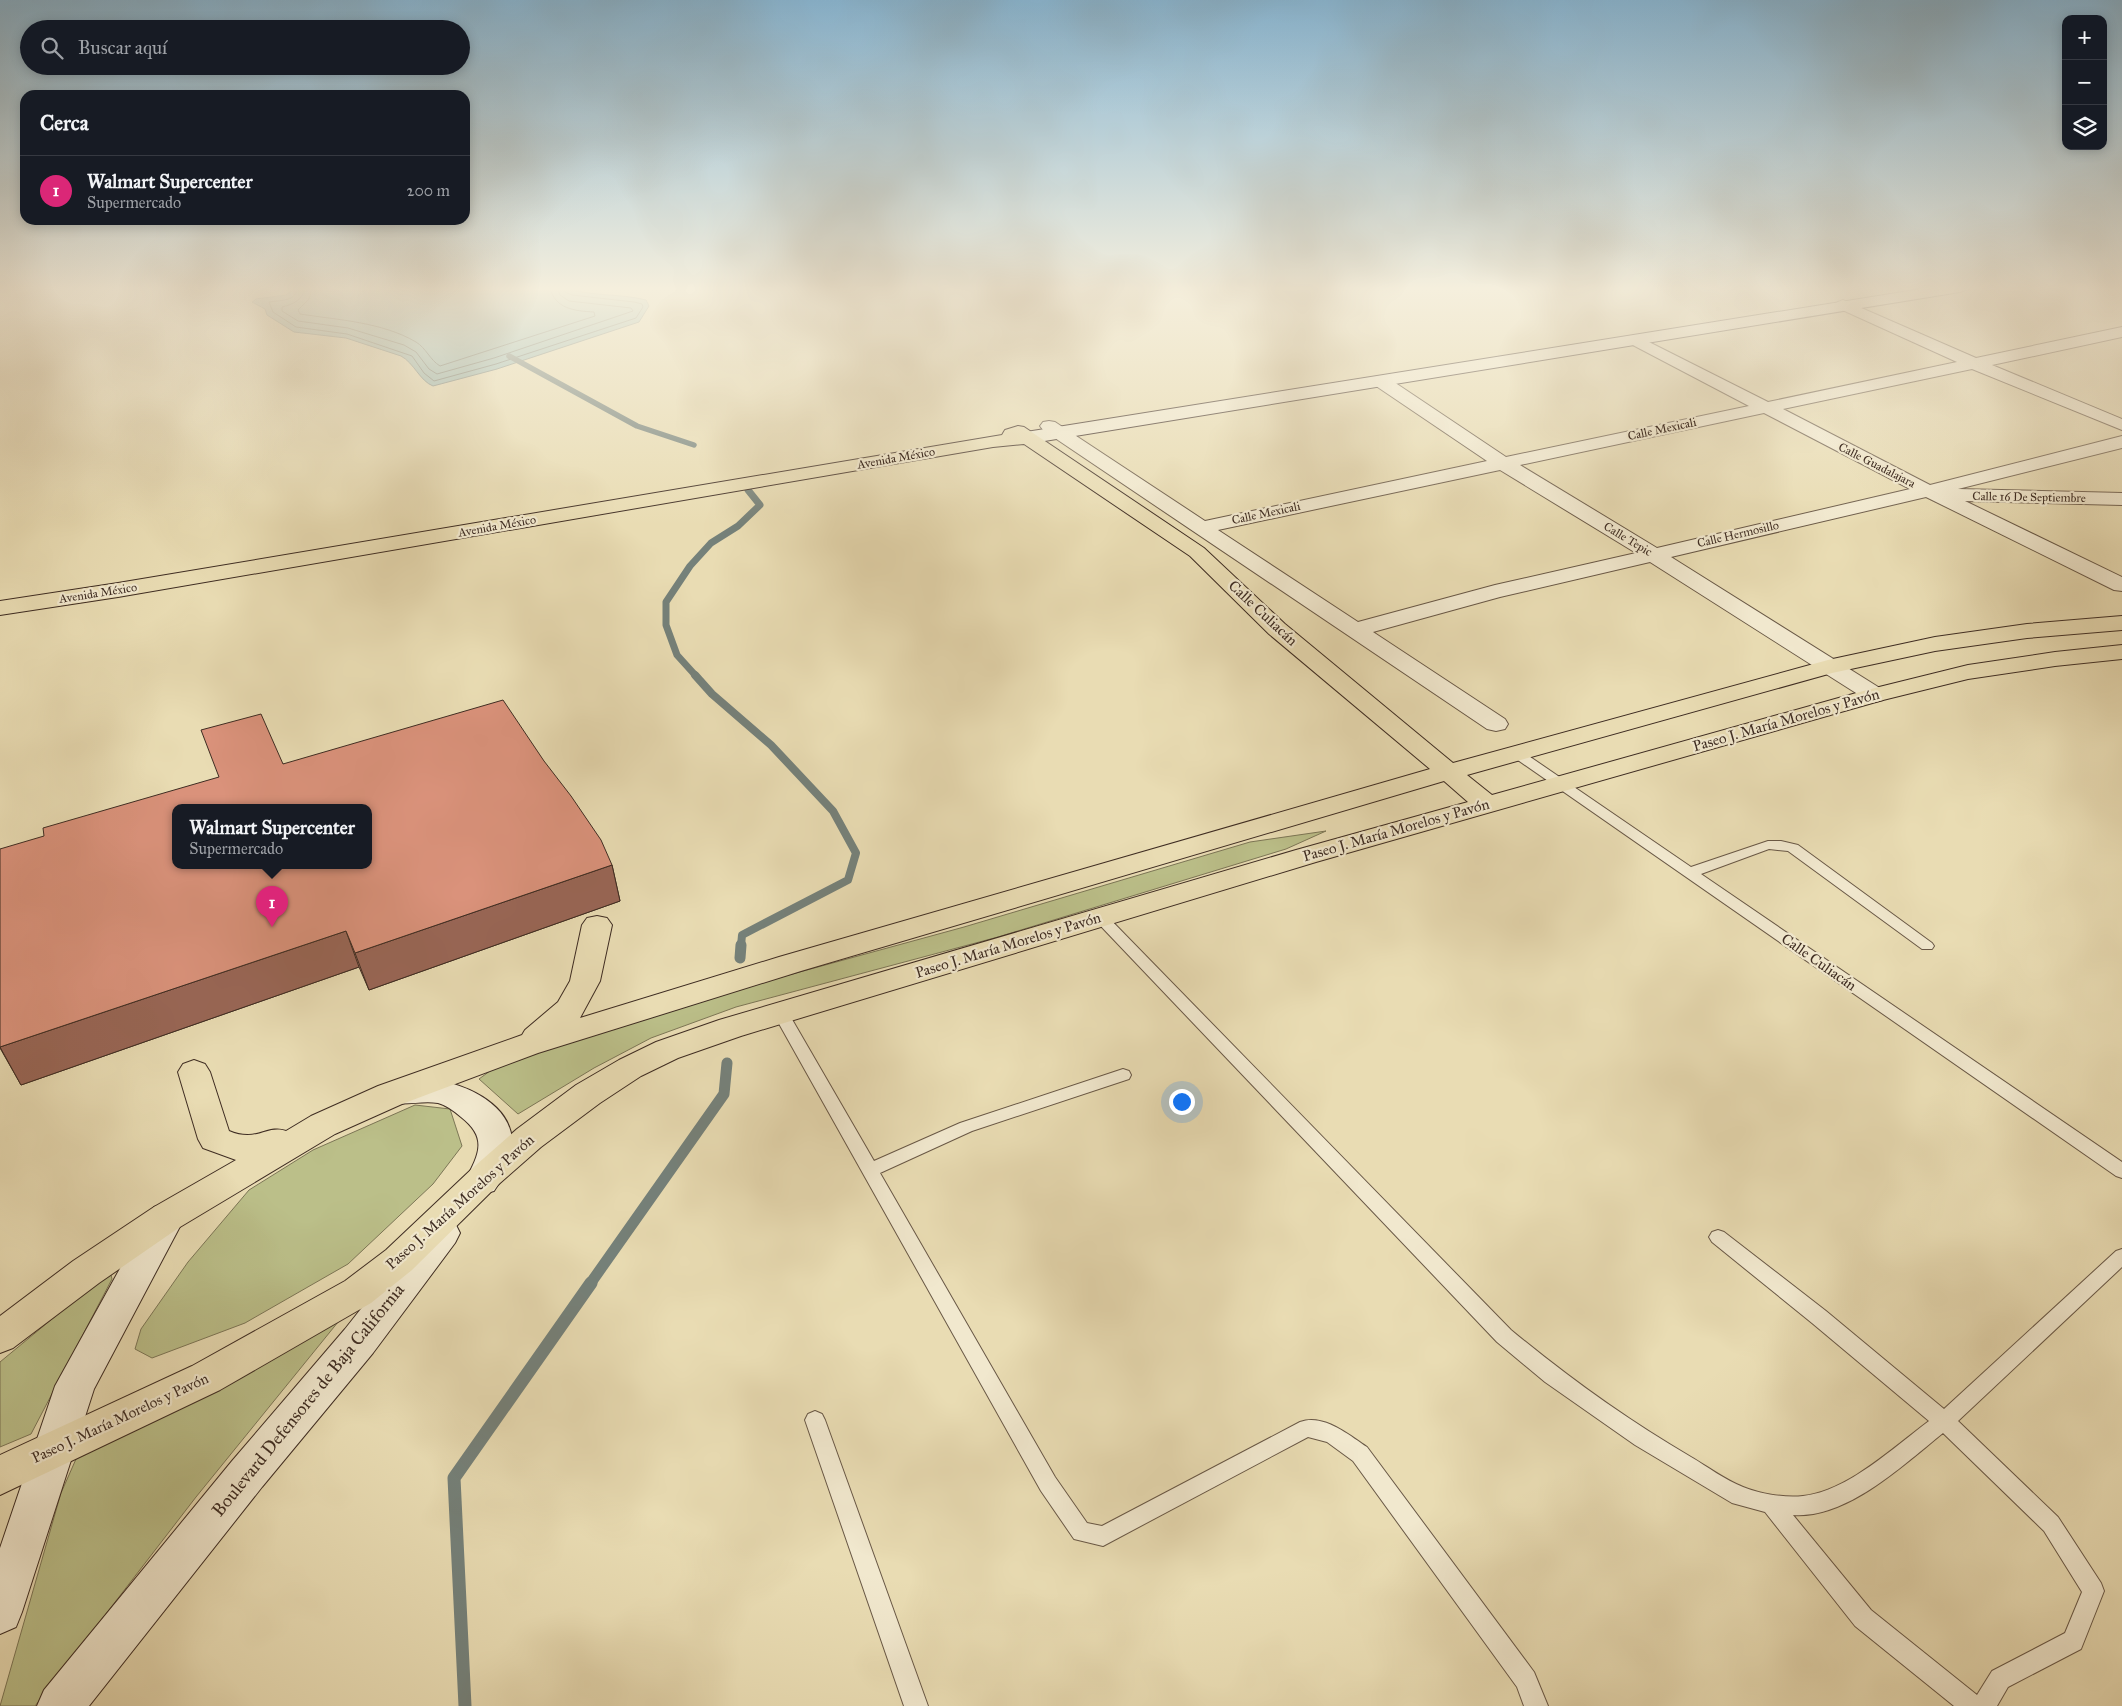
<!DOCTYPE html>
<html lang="es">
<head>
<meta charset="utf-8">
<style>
	body { margin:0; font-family:"IM FELL Great Primer",serif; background:#20242c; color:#f1f3f6 }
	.controls { position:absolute; right:15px; top:15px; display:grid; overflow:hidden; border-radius:10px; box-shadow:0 2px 12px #0003 }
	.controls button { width:45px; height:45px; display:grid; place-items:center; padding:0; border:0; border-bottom:1px solid #363941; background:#171b24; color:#f1f3f6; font:25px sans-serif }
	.you { position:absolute; left:1181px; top:1101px; width:18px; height:18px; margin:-12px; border:4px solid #fff; border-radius:50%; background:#1a73e8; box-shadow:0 0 0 8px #1a73e833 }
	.badge { display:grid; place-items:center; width:32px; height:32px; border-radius:50%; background:#db2777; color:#fff; font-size:16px; font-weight:700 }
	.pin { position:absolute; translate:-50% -41px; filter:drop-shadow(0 1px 2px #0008) }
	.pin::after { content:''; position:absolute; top:26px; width:18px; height:15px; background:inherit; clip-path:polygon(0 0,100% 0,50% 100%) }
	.popup { position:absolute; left:172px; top:804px; width:200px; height:65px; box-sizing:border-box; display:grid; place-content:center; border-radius:10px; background:#171b24; filter:drop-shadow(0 1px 4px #0005); font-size:16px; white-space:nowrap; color:#9ea1a6 }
	.popup b { font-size:19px; color:#f1f3f6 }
	.popup::after { content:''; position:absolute; left:50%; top:100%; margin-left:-10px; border:10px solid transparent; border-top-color:#171b24 }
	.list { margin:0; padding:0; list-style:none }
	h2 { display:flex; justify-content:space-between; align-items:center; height:65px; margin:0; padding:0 20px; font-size:21px }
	h2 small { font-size:16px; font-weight:400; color:#9ea1a6 }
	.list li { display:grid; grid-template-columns:32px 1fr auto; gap:15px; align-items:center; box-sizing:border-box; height:70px; padding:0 20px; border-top:1px solid #363941 }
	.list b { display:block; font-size:19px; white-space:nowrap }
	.list p { margin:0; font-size:16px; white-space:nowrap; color:#9ea1a6 }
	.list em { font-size:16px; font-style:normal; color:#9ea1a6 }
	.icon { flex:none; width:28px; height:28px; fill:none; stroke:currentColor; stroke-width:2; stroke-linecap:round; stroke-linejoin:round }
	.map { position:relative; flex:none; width:2122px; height:1706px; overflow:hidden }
	.search { position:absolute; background:#171b24; box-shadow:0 2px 12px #0003; left:20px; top:20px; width:450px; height:55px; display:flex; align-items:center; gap:12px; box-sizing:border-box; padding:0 18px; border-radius:28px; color:#9ea1a6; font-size:19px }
	.panel { position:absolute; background:#171b24; box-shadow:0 2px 12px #0003; left:20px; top:90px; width:450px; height:135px; border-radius:15px }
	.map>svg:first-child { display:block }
	.green { fill:#bbbf89; stroke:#7c7656 }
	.water { fill:#99bab4; stroke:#75817a }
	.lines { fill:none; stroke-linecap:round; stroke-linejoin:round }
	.shore { stroke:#6c736b; stroke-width:1 }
	.stream-far4 { stroke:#75817a; stroke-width:5.5 }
	.stream-far3 { stroke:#75817a; stroke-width:7 }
	.stream-far2 { stroke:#75817a; stroke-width:8 }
	.stream-far1 { stroke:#75817a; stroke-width:11 }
	.stream { stroke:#75817a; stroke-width:13 }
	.service-casing { stroke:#695846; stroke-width:2 }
	.minor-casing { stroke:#695846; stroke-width:2 }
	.secondary-casing { stroke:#3e2c22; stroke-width:2 }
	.trunk-casing { stroke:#3e2c22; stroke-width:2 }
	.service { fill:#f1e8ce; fill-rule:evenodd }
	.minor { fill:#f1e8ce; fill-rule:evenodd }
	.secondary { fill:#f1e8ce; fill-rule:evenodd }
	.trunk { fill:#e9dcb3; fill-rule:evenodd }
	.wall { fill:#bb7e6a; stroke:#3e2c22 }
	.shaded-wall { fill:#996656; stroke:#3e2c22 }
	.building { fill:#da927b; stroke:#3e2c22; fill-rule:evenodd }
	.labels { text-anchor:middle; stroke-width:4.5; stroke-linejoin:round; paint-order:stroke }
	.far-street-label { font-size:12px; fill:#3e2c22; stroke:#f1e8ce }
	.street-label { font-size:15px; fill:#3e2c22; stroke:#f1e8ce }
	.near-street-label { font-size:18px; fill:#3e2c22; stroke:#f1e8ce }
</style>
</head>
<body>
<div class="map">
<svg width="2122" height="1706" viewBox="0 0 2122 1706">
	<rect width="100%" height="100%" fill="#e9dcb3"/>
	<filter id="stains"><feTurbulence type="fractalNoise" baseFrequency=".004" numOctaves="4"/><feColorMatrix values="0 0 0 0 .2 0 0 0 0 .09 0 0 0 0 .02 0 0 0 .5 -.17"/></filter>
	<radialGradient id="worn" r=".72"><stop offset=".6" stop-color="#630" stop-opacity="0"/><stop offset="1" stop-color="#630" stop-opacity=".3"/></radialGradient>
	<path class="green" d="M1326,831L1286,849L998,937L736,1007L651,1038L594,1068L518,1114L479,1079L494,1068L606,1029L785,976L964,927L1250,842Z
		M415,1105L450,1109L462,1146L433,1184L348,1264L245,1323L152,1358L135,1349L141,1329L188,1262L249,1190L313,1150Z
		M110,1271L112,1279L31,1434L0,1447V1362Z
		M347,1311L196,1497L35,1706H0L61,1493L80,1450Z"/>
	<path class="water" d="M293,287H563C590,297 619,293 646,300L649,306L639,322L497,369L433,386C420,381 414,363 401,356L346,338L294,332L267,315L265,309L252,302L256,299L286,295L294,289Z"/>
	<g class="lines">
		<path class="shore" d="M298,287C296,302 281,300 269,302L273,312L296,327L347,334L412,356L424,373L434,381L496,364L636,318L643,307L642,304L634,302L572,295L565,292L564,287
			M305,287C303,300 294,304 282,307V311L298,321L348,328L404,345L416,352L429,369L437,374L494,358L633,311L631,308L569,301L560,295L557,287
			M312,287L309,299L298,310L300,314C338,320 382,322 416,342C426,348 430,360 440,366L595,316L594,312C575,311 554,309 550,287"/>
		<path class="stream-far4" d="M509,356L637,426L694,445"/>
		<path class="stream-far3" d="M696,676L677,655L666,625V602L690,566L711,543L738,526L760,505L748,490"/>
		<path class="stream-far2" d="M695,675L712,694L771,745L833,811L856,853L848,880L742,935L741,946"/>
		<path class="stream-far1" d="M740,958L741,945
			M590,1284L724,1094L727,1063"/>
		<path class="stream" d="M465,1706L454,1478L591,1283"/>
		<defs>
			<path id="service" d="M1516,749L1520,750L1691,867L1768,841H1781L1798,845L1932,943L1934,946L1932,949H1922L1788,851L1769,849L1701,874L2122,1162V1178L2116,1176L1512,756L1510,753L1512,750Z
				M1100,912L1105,914L1511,1330C1568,1377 1627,1420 1691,1457C1708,1467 1725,1480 1743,1487C1760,1494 1785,1498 1803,1496C1848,1491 1894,1447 1929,1421L1812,1323L1712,1242L1709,1237L1712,1232L1718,1230L1724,1232L1826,1311L1944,1409L2116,1251L2122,1249V1267L1958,1421L2058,1517L2101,1583L2104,1591L2081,1649L2008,1687L1997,1706H1954L1855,1626L1765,1512L1732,1503L1635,1445L1545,1382L1497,1342L1095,920L1093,917L1095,914ZM1943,1433L2044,1531L2082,1592L2065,1633L1992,1671L1977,1695L1871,1610L1793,1515C1847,1519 1903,1465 1943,1433Z
				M781,1008L786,1009L874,1161L960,1123L1117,1071L1123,1069L1129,1071L1131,1075L1129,1079L972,1131L880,1173L1055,1477L1087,1523L1102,1526L1300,1422C1323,1413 1349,1435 1367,1447L1534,1672L1548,1706H1524L1517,1687L1353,1461L1327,1442L1308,1437L1103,1546L1074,1539L1041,1491L773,1013L776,1009Z
				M815,1411L822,1414L825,1420L928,1706H904L805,1420L808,1414Z"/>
			<path id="minor" d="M1843,300L1976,358L2122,327V337L1992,365L2122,419V430L1972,369L1783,409L1930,485L2122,436V448L1958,489L2122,493V505L1965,501L2122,577V591L2114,590L1926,497L1671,557L1883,690L1887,695L1883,700L1875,702L1867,700L1650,562L1500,597L1373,632L1505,719L1508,724L1505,729L1496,731L1487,729L1043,430L1040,426L1043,422L1049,421L1055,422L1205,521L1487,461L1376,386L1373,382L1376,378L1382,377L1388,378L1506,457L1749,406L1629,343L1627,340L1629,337L1635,335L1768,402L1957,362L1838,308L1835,305L1838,302ZM1764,413L1910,489L1657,548L1520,465ZM1500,470L1636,553L1495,585L1358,622L1218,530Z"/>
			<path id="secondary" d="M1934,287H1968L1965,290L1960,292L1026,444L1019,442L1017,438L1019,434L1026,432Z
				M415,1079C450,1077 509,1098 512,1140C513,1158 504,1176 494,1191L482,1194L470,1191L465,1181C479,1154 488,1138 461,1117C454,1111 446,1105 438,1103C420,1100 404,1107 387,1101L383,1093L387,1085Z
				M167,1203L180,1207L185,1217L94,1389L22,1612L16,1627L0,1634V1548L55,1386L154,1207Z
				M442,1219L455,1223L460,1233L455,1243L373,1353L262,1487L89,1706H37L44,1690L232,1461L345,1329L429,1223Z"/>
			<path id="trunk" d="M1018,426L1024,427L1204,548L1285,624L1453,763L1828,660L1935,637L2027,624L2122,616V630L2027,638L1935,651L1832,673L1467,775L1492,795L1867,690L1968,665L2055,652L2122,645V659L2055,666L1968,679L1883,700L1316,862L741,1036L678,1058L641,1076L600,1103L541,1147L500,1183L412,1270L371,1303L220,1390L0,1495V1455L192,1366L345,1281L386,1250L476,1165L517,1129L576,1085L619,1060L656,1042L719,1020L1296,850L1468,802L1444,781L801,971L538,1053L402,1104L335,1134L180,1227L99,1283L13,1348L0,1353V1316L73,1261L154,1207L236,1160L203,1148L198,1139L178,1072L183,1064L194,1060L205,1064L210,1072L229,1131C257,1143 267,1124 286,1131L311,1116L378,1086L522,1035L525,1030L558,1002L570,981L582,925L587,918L597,916L607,918L612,925L600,981L580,1018L779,957L1430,769L1269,634L1190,556L1024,444L993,447L118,597L0,615V601L118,583L1002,435L1005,430Z"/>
		</defs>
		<use href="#service" class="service-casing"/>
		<use href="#minor" class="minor-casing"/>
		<use href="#secondary" class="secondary-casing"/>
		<use href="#trunk" class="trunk-casing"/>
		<use href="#service" class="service"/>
		<use href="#minor" class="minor"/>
		<use href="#secondary" class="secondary"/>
		<use href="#trunk" class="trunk"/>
	</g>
	<path class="wall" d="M283,764L612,865L620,901L369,990L359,967L21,1085L0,1048Z"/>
	<path class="shaded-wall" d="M612,865L620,901L369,990L355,953Z
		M346,931L359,967L21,1085L0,1047Z"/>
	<path class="building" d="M503,700L544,761L571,796L601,840L612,865L355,953L346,931L0,1047V849L44,836L43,828L219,777L201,730L261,714L283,764ZM176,808H368V866H176Z"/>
	<linearGradient id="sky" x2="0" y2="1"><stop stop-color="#88b6d3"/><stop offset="0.55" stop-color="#f5efdd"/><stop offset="1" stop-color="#f5efdd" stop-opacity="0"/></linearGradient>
	<rect width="2122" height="525" fill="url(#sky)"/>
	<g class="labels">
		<g class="far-street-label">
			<text transform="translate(1662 429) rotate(-12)" y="4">Calle Mexicali</text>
			<text transform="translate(896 458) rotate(-10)" y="4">Avenida México</text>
			<text transform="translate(1877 465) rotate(27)" y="4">Calle Guadalajara</text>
			<text transform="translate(2029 497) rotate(1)" y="4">Calle 16 De Septiembre</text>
			<text transform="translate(1266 513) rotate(-12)" y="4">Calle Mexicali</text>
			<text transform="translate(497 526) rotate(-10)" y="4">Avenida México</text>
			<text transform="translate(1738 534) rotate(-13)" y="4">Calle Hermosillo</text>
			<text transform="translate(1628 539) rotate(31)" y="4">Calle Tepic</text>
			<text transform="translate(98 593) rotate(-9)" y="4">Avenida México</text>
		</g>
		<g class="street-label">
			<text transform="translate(1263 613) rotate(43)" y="5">Calle Culiacán</text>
			<text transform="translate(1786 720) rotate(-16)" y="5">Paseo J. María Morelos y Pavón</text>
			<text transform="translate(1396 830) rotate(-16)" y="5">Paseo J. María Morelos y Pavón</text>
			<text transform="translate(1008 945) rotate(-17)" y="5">Paseo J. María Morelos y Pavón</text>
			<text transform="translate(1819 962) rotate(35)" y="5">Calle Culiacán</text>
			<text transform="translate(460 1202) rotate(-42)" y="5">Paseo J. María Morelos y Pavón</text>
			<text transform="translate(120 1418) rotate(-25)" y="5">Paseo J. María Morelos y Pavón</text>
		</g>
		<g class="near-street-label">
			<text transform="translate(308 1400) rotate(-51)" y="6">Boulevard Defensores de Baja California</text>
		</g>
	</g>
	<rect width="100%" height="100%" filter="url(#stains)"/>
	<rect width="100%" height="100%" fill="url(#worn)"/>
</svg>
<div class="controls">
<button>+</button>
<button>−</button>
<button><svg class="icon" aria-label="layers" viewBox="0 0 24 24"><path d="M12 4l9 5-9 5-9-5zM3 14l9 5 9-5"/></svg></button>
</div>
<div class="you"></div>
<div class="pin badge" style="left:272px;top:927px">1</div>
<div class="popup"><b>Walmart Supercenter</b>Supermercado</div>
<div class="search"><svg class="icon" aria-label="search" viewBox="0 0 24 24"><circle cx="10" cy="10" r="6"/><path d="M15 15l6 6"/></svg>Buscar aquí</div>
<section class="panel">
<h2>Cerca<small></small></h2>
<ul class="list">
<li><span class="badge">1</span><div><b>Walmart Supercenter</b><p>Supermercado</p></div><em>200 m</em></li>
</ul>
</section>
</div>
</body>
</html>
